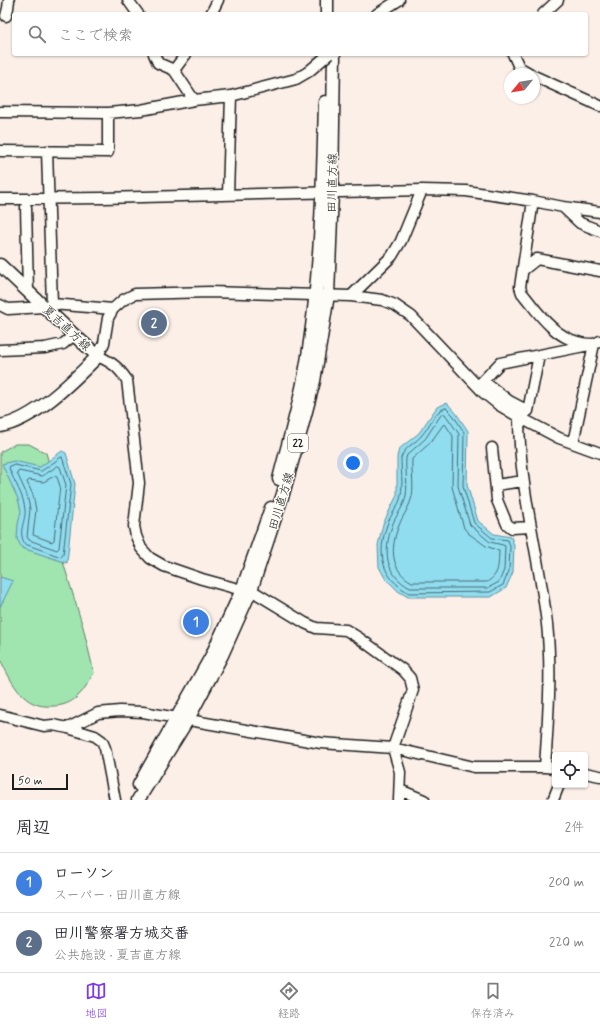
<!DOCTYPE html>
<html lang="ja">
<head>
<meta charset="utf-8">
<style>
	body { margin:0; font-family:Mynerve,"Klee One",sans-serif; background:#f7f7f7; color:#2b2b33 }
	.controls { position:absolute; right:12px; bottom:12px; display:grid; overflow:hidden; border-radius:4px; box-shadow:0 1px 3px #0004 }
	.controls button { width:36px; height:36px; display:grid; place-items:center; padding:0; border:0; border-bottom:1px solid #e1e1e2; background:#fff; color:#2b2b33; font:20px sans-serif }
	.compass { position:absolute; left:504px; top:68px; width:36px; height:36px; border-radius:50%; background:#fff; box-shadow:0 1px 3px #0004; rotate:240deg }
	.scale { position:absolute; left:12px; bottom:10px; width:56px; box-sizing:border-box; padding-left:4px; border:2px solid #1c1c1c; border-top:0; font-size:11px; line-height:14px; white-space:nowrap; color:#1c1c1c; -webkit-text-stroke:3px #fdfcf7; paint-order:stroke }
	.you { position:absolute; left:353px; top:463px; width:14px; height:14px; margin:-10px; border:3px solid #fff; border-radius:50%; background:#1a73e8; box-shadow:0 0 0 6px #1a73e833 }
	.badge { display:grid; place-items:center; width:26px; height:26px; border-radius:50%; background:#7c3aed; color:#fff; font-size:13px; font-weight:700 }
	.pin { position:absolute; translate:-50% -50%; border:2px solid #fff; box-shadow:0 1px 4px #0006 }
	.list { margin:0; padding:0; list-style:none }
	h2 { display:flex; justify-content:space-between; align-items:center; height:52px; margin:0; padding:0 16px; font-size:17px }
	h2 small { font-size:13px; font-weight:400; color:#7c7c81 }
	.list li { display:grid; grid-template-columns:26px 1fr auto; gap:12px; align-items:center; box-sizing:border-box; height:60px; padding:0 16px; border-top:1px solid #e1e1e2 }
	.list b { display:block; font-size:15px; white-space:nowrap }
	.list p { margin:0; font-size:13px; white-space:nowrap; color:#7c7c81 }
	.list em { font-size:13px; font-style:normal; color:#7c7c81 }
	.icon { flex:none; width:22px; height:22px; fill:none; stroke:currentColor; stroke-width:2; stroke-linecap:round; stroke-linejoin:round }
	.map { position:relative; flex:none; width:600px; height:800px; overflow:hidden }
	.search { position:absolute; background:#fff; box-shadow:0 1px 3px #0004; left:12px; right:12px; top:12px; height:44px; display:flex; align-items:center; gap:10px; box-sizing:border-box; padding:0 14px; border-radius:4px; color:#7c7c81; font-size:15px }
	.sheet { height:172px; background:#fff }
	nav { display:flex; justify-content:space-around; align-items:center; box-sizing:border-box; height:56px; border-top:1px solid #e1e1e2; background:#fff; font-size:11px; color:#7c7c81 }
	nav a { display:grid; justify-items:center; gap:2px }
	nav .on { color:#7c3aed }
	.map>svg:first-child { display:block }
	.green { fill:#a0e4af; stroke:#5e8066 }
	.water { fill:#90ddf0; stroke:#62909b }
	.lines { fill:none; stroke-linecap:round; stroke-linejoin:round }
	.shore { stroke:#4a6971; stroke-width:1 }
	.minor-casing { stroke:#1c1c1c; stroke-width:13 }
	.major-casing { stroke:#1c1c1c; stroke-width:15 }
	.minor { stroke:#fdfcf7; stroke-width:10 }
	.major { stroke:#fdfcf7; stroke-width:12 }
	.minor-bridge-casing { stroke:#1c1c1c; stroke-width:13; stroke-linecap:butt }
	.minor-bridge { stroke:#fdfcf7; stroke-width:10 }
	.labels { text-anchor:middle; stroke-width:3; stroke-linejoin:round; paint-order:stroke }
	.shield { fill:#fdfcf7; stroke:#605f5e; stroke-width:1 }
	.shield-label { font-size:11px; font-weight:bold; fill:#1c1c1c }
	.street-label { font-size:12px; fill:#1c1c1c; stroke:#fdfcf7 }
</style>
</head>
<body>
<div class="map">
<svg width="600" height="800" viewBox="0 0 600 800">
	<rect width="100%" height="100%" fill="#fbefe8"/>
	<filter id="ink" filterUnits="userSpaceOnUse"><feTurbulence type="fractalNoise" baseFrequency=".025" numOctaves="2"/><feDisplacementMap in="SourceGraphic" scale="8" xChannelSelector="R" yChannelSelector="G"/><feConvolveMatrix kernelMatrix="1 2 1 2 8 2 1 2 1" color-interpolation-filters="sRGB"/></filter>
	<g filter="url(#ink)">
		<path class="green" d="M15,444H29L46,453L49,463L63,562L83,627L94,673C89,680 85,690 78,696C71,703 62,706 53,706C23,709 12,683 0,659V452Z"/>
		<path class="water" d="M447,403L456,413L468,431L467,485L478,521L494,534L511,537L514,545L513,572L506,588L491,597H408L398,591L385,578L379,567L378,545L383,524L397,495V457L399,449L419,433L437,407Z
			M62,451L66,453L75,484L67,563L22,548L17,539L18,524L21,511L18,499L2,464L14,461L40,467Z
			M0,577L13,581L0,607Z"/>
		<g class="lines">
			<path class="shore" d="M446,408L453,415L464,432L463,486L474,523L492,538L508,540L510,546L509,571L503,585L490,592L409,593C381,577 377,554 387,525C390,515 400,505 401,495C403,483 401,470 401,458C404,447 415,444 422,435C430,427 434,410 446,408Z
				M442,414H445L459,434L458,486L470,525L490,542L503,545L505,546L504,570L499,582L488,588H410C385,574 383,552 392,526C395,516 405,506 406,495C408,483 405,470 406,458L407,455L425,439Z
				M445,424L453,436L452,487L464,528L468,533L486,546L499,551C498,565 500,574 487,582H412C391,571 390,549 398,528C401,518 408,510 411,500C415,489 411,471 412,459L430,443L443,425Z
				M62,457L71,484L63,555L61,557L25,544C17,531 26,522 25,510C24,495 14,482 9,468L10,466L15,465L41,471Z
				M58,466L60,467L66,485L59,548L57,550L29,540L27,537L30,509L27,495L17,473L19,471L42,476Z
				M55,476L57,477L60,486L54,540L52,542L33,535L36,510L33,495L27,482L29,480L43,482Z"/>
			<defs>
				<path id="minor" d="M128,0L138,14
					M211,14L218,0
					M377,14L399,0
					M543,14L558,0
					M6,16L8,8L9,0
					M154,54L158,63L174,70L194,100
					M513,54L519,67L531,74
					M174,70L186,54
					M534,76L600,106
					M0,112L108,113L141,110L194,100L231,96L296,79L308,72
					M0,151L108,152V113
					M47,151L52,304
					M228,195L231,96
					M0,199L103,198L422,190L466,191L533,201L563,207L600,212
					M533,201L520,287L522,293C538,312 553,336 578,342C583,344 589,344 594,344
					M26,207L28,291
					M563,207L580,223L600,231
					M523,270L537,259L600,271
					M351,296L382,300L395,305L411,316L484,393L499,405L519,417L559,438L600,453
					M0,305L8,309L45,307L52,304L113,309
					M0,350L45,348L63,344L74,335
					M483,381L509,401L528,411L539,355
					M478,386L500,363L594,344L600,341
					M519,417C519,488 539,555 547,624C552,672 548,720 545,767
					M573,443L594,344
					M492,448L497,500L507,524L512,528L531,527
					M496,485L523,481
					M0,715L44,726L53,725L68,728L95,736L102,741L105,748L115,800
					M68,728L98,713L120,711L143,712L321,743L393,748L474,767H545L555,768
					M585,773L600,776
					M400,790L424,800
					M399,800L400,772L393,748L413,690L410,678L403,670L359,638L346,630L316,628L305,623L251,590H242L202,579L164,566L150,558L141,548L136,536L134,526L139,483L127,380C118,367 113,363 98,356L104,343L108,318L113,309L123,300L135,294L209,292L351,296L392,256L401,241L422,190
					M553,800L559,785"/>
				<path id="major" d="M327,14V0
					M0,265L74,335L98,356C74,380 35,420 0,426
					M279,479C290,436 303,393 309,349C321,267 323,184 325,102
					M139,785L211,657L242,590L271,508
					M138,800L188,719L222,655L251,590L283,494L301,430L314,381L328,295L332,192L334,54"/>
			</defs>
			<use href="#minor" class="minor-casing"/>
			<use href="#major" class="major-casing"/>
			<use href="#minor" class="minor"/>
			<use href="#major" class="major"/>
			<defs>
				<path id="minor-bridge" d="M308,72L329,54"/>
			</defs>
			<use href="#minor-bridge" class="minor-bridge-casing"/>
			<use href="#minor-bridge" class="minor-bridge"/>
		</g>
	</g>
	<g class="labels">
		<rect class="shield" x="288" y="434" width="20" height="18" rx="3"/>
		<g class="shield-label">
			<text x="298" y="447">22</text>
		</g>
		<g class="street-label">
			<text transform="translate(332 183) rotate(-89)" y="4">田川直方線</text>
			<text transform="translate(67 328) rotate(43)" y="4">夏吉直方線</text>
			<text transform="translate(281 501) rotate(-73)" y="4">田川直方線</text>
		</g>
	</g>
</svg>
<div class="controls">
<button><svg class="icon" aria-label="locate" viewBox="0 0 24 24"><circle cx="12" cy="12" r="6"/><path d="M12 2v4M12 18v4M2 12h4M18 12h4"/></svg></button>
</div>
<svg class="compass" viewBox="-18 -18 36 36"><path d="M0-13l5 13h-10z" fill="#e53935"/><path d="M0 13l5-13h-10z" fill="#7c7c81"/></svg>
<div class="scale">50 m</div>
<div class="you"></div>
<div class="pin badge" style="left:196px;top:622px;background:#3f7fe0">1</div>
<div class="pin badge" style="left:154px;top:323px;background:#5c6f8a">2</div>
<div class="search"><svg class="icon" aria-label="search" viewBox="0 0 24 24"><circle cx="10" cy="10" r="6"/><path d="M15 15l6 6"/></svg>ここで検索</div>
</div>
<section class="sheet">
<h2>周辺<small>2件</small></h2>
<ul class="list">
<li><span class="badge" style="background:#3f7fe0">1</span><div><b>ローソン</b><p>スーパー · 田川直方線</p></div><em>200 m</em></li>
<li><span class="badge" style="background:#5c6f8a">2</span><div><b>田川警察署方城交番</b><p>公共施設 · 夏吉直方線</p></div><em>220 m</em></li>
</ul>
</section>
<nav>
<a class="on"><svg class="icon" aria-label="map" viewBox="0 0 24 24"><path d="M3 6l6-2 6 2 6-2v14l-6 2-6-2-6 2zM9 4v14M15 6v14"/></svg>地図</a>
<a><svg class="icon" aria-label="directions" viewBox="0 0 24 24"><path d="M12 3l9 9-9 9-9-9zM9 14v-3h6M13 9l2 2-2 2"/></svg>経路</a>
<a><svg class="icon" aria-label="saved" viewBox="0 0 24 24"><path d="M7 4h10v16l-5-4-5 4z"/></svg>保存済み</a>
</nav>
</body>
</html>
